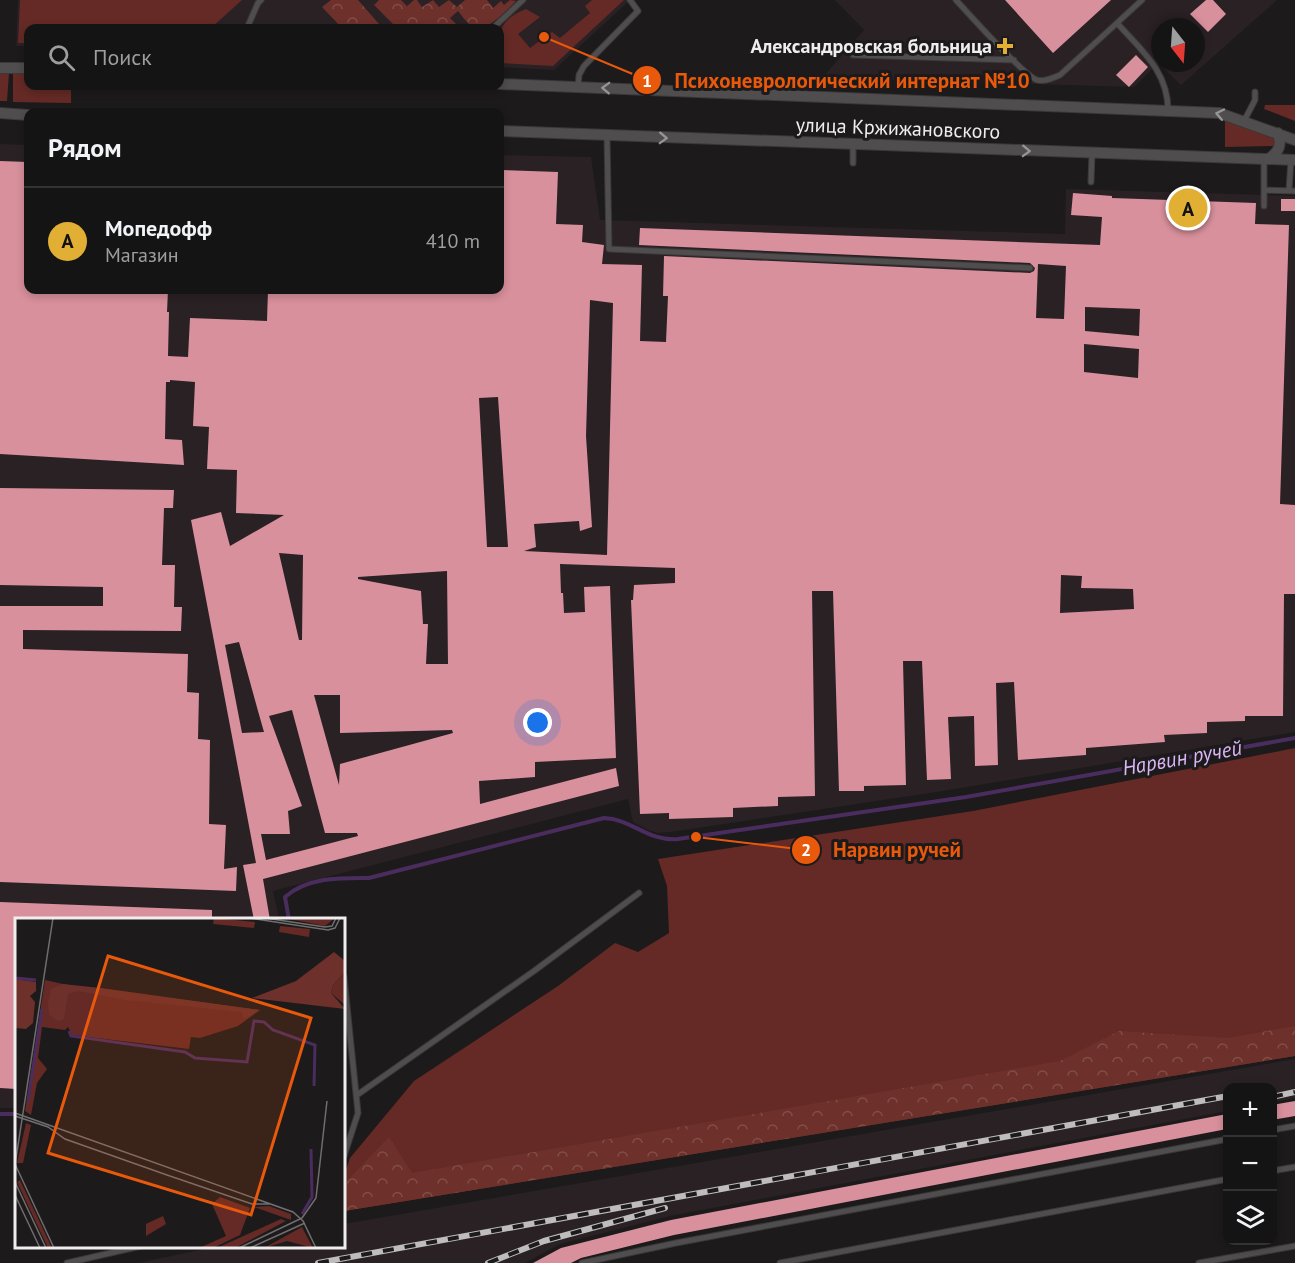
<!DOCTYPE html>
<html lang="ru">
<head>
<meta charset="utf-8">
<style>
	body { margin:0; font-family:"PT Sans",sans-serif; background:#222122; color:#f1f3f6 }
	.controls { position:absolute; right:18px; bottom:18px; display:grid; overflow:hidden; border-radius:12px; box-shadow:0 3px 9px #0003 }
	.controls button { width:54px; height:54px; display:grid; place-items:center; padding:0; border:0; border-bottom:2px solid #343334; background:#151414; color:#f1f3f6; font:30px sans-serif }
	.compass { position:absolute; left:1151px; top:18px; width:54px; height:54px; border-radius:50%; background:#151414; box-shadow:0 3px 9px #0003; rotate:163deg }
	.you { position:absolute; left:538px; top:723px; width:21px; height:21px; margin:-15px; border:4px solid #fff; border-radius:50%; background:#1a73e8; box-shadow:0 0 0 9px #1a73e833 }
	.badge { display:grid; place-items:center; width:39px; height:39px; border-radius:50%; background:#e1af34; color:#111; font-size:20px; font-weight:700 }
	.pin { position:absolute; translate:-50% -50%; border:3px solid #fff; box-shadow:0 2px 6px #0006 }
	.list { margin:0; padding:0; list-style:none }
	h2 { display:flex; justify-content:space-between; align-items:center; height:78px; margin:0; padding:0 24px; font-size:26px }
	h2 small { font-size:20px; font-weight:400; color:#9d9ea0 }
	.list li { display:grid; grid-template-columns:39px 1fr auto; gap:18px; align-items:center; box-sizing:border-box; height:108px; padding:0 24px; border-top:2px solid #343334 }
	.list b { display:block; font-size:22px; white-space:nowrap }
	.list p { margin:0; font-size:20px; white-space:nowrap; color:#9d9ea0 }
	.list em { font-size:20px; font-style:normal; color:#9d9ea0 }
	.icon { flex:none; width:33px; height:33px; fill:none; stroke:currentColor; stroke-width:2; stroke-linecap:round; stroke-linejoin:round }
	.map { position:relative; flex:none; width:1295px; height:1263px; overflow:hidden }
	.search { position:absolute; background:#151414; box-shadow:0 3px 9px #0003; left:24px; top:24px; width:480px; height:66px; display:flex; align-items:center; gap:15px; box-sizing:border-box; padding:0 21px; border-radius:12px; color:#9d9ea0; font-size:22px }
	.panel { position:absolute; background:#151414; box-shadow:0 3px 9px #0003; left:24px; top:108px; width:480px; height:186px; border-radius:12px }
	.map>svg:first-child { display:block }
	.built { fill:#2a2125; fill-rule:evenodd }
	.grass { fill:#652a25 }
	.forest { fill:url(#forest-crowns) }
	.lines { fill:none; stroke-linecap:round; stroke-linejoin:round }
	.stream { stroke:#4a2d5e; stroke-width:4 }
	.building { fill:#d8909c; fill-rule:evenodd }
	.service-casing { stroke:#3a3839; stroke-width:7 }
	.minor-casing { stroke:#3a3839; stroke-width:12 }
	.service { stroke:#504d4e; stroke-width:5 }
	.minor { stroke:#504d4e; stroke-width:10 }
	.rail-casing { stroke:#bebcbd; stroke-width:6 }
	.rail { stroke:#1c1a1b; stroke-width:4; stroke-dasharray:11; stroke-linecap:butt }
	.oneway { stroke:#989596 }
	.poi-dot { fill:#e1af34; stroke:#1c1a1b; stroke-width:2 }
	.labels { text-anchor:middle; stroke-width:6; stroke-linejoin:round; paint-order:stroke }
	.poi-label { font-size:20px; font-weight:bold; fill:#efedee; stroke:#1c1a1b; text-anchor:end }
	.street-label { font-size:20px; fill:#efedee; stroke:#1c1a1b }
	.water-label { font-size:21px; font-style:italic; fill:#dbb6f6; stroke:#1c1a1b }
	.inset-river { fill:none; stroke:#4a2d5e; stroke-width:3 }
	.inset-road { fill:none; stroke:#706e6f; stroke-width:1.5 }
	.view { fill:#e8590c; fill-opacity:0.15; stroke:#e8590c; stroke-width:3 }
	.inset-edge { fill:none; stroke:#efedee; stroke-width:3 }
	.leader { fill:none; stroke:#e8590c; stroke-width:2 }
	.callout-dot { fill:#e8590c; stroke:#1c1a1b; stroke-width:2 }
	.mark-label { font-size:18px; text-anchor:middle; font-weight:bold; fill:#fff }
	.callout-label { font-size:21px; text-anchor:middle; font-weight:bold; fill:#e8590c; stroke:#1c1a1b; stroke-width:6; stroke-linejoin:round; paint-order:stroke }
</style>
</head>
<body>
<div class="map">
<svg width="1295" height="1263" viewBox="0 0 1295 1263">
	<defs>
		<pattern id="forest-crowns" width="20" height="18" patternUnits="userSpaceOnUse" patternTransform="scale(1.5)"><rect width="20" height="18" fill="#6d302a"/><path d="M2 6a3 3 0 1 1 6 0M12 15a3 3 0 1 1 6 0" fill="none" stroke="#824e49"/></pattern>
	</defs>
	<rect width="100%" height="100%" fill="#1c1a1b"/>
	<path class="built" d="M18,0H630L554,70L500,67V28H28V46H16Z
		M835,0H1277L1181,85L1158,63L1134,87L822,78L864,30ZM1160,27H1196V63H1160Z
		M0,144L28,145V290H500V155L591,157L600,220L1065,234L1066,189L1295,196V732L943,791L678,831L658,833L648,830L633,822L628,799L273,891L279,919L16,920V1108H0Z
		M1295,1059V1098L1273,1102L1272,1088H1228L1227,1111L670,1216L560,1244L525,1263H138L214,1247L344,1246V1224Z"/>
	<path class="grass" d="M20,0H242L211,28H28V43H18Z
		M592,0H624L553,66L500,63C499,35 496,21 526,9L540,17L518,34L530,48L552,32L560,38L590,13L585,6Z
		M0,73H9L7,101H0Z
		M13,73H28V86H71V103L13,102Z
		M1265,105H1295V121L1264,109Z
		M1225,121L1274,138L1275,141L1274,146L1225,147Z
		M1295,748V1056L344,1211V1176L350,1158L414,1081L558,986L615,943L638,952L669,933L667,886L658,859L973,811Z"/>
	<path class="forest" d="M331,0H358L379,24L370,28H342L322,7Z
		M379,0H401L407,6L414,0H417L422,7L433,0L439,7L449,0L457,7L465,0H487L493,8L501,1L504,5L510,0L516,1C508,9 487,32 475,28C469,26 462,16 458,11L450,18L460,28H401L395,26L374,5Z
		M1295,1026V1056L344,1211V1184L389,1137L412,1173L1060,1061L1119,1031L1228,1038Z"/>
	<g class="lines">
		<path class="stream" d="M289,920L285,897C308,877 340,878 369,878L604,818C632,819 648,842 678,839L966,797L1295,738
			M0,1114H16"/>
	</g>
	<path class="building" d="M1005,0H1111L1053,53Z
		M1206,0H1213L1226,14L1208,32L1190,14Z
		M1136,55L1148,67L1129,87L1116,75Z
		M0,161L28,162V290H168L167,312H169L168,356L188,357L190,318L267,321L268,290H500V170L558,172L556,224L583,225L582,242L604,245L602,264L642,265L640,341L666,342L668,296H663L664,256L1030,273L1034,271L1035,268L1030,263L639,245L640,228L1100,245L1102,217L1071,215L1073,193L1112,196V198L1256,203L1255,224L1289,225L1280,504L1295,505V594H1284L1283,716H1245V721L1207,722V733L1164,735L1165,742L1086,748V755L1018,760L1014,682L996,683L998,765L975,766L974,716L948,717L951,779L927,780L922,661H903L906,785L864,786V791H839L833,591H812L815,796L778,797V806L733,808V817L669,819V813L640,814L631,600H633L634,585L675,583V568L560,564L561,593H563L564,613L585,612L584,587L610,586L616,758L535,762V777L479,781L480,804L616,768L619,786L263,879L270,920H254L243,865L256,863L191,520L221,512L230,546L284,515L236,513L237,470L207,469L209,427L193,426L195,382L170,380V382H166L165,439L182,440L184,465L0,454ZM1038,264L1066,266L1064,319L1036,318ZM590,300L613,303L607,555L524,551L536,547L534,524L579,521L580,531L592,527L586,436ZM1085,307L1140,309L1139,336L1085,331ZM1084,344L1139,349L1138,378L1084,372ZM498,397L508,547H487L479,398ZM279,553L303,555L302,640H299ZM447,571L448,664H426L428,624H423L421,591L358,579V577ZM1061,575L1082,576L1081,588L1133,589L1134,609L1060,613ZM239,642L258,711L264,732L242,733L225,645ZM314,695H340V733L452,730L453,733L340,764L339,785ZM292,710L325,833H357L358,836L266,860L261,834H290L288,811L302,806L269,716Z
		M1281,199H1295V211H1281Z
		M0,488L174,490L173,508H164L162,565H175L174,607H182L181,631L23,630V649L188,654L187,692L199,693L198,739L210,740L209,824L226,825L224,869L237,867L236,891L0,882V606H103V587L0,585Z
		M0,902L212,910V920H16V1089L0,1088Z
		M1295,1101V1116L1272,1120V1105Z
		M1227,1114V1129L674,1235L581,1258L571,1263H533L561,1248L671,1220Z"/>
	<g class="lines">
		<defs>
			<path id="service" d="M956,0C970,15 1023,75 1037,80C1044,82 1053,78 1060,75L1117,23C1141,50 1168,71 1168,110
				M1117,23L1142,0
				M247,28L258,3L261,0
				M495,28L496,25L523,0
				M853,55L1014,60
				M578,87L579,75L584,66L638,11L630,0
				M1244,121L1255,100V92
				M607,136L609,249L1030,268
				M853,163V145
				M1091,182L1092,153
				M1264,190L1295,191
				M1289,190L1291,160
				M1264,206V159
				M344,977L358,1113L344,1156
				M357,1095L534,971L639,893
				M1272,1130L1295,1126
				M1272,1171L1295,1167
				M67,1263L141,1246
				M582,1263L676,1243L1228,1139
				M780,1263L1228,1179
				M1199,1263L1295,1246"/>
			<path id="minor" d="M0,68H28
				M500,84L1219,113L1295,140
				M0,113L28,115
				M500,131L1295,160
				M1269,159C1279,151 1282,146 1278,133"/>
		</defs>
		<use href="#service" class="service-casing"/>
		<use href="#minor" class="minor-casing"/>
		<use href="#service" class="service"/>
		<use href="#minor" class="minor"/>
		<defs>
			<path id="rail" d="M1272,1097L1295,1092
				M318,1263L1228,1096
				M488,1263L544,1241L665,1208"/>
		</defs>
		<use href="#rail" class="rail-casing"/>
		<use href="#rail" class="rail"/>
	</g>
	<defs><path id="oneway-chevron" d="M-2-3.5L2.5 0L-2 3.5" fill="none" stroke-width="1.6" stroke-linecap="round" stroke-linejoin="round" transform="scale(1.5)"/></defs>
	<g class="oneway">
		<use href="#oneway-chevron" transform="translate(606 88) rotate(-178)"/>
		<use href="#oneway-chevron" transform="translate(1220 114) rotate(-168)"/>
		<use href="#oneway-chevron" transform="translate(663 138) rotate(2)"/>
		<use href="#oneway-chevron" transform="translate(1026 151) rotate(2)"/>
	</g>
	<path class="poi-dot" d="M1002 37h6v6h6v6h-6v6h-6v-6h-6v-6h6z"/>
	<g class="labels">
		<g class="poi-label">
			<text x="992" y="53">Александровская больница</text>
		</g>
		<g class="street-label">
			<text transform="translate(898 128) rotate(2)" y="7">улица Кржижановского</text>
		</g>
		<g class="water-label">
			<text transform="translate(1182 758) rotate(-10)" y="7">Нарвин ручей</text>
		</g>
	</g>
	<g transform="translate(15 918)">
		<rect width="330" height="330" fill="#1c1a1b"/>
		<path d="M199,0L240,4L239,10L198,6ZM269,0H311L319,1L310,8ZM265,8L295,11L294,19L264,14ZM330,54V87L316,75L318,67ZM30,62L48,66L245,92L223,108L185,120L176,119L174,131L57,117L53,109L50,112L27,109L23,140L32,151L22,165L16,197L10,193ZM11,205L16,207L8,245H2ZM5,262L37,330H33L2,264ZM205,279L235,290L225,317L198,330H184L211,318L197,286ZM254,288L276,296V302L239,289ZM148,298L151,306L131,318V306ZM266,301L271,303L220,330H202ZM287,309L298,330L272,323L249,330Z" fill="#652a25"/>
		<path d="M319,34L330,43V54L318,67L316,75L330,91L237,80L281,63ZM0,61L21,64V73L15,78L20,84L18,105L11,111L0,110ZM47,66L86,70L245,92L229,101L227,94L110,82L63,73L53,76L49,101L43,103L34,97L33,86L36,71Z" fill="#6d302a"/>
		<path class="inset-river" d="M0,60L21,62M54,113L56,118L170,134L180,140L232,144L239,103L249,104L258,112L300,127L299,168M13,183L27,91M287,296L297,279L296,231"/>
		<path class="inset-road" d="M234,0L313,12L320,10L325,0M250,0L310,9L317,8L321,0M0,195L278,294L288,303L301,330M0,198L33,209L50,221L152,257L237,286H256M0,246L39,330M0,247L38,0M0,264L31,330M0,277L25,330M287,300L301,280L312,183M224,330L287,300M235,330L290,305"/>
		<path class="view" d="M93,38L296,100L236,297L33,235Z"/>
		<rect width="330" height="330" class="inset-edge"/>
	</g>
	<path class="leader" d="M544 37L647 80M696 837L806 850"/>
	<g class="callout-dot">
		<circle cx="544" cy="37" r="6"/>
		<circle cx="696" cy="837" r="6"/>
		<circle cx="647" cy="80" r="15"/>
		<circle cx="806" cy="850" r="15"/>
	</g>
	<g class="mark-label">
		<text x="647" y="87">1</text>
		<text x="806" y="856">2</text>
	</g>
	<g class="callout-label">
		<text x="852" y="88">Психоневрологический интернат №10</text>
		<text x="897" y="857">Нарвин ручей</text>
	</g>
</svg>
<div class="controls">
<button>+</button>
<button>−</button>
<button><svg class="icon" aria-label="layers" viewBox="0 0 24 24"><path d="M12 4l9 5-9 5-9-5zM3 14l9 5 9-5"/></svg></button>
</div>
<svg class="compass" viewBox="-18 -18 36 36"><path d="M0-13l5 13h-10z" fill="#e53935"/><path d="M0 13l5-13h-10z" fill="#9d9ea0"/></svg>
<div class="you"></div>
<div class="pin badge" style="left:1188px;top:208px">A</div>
<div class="search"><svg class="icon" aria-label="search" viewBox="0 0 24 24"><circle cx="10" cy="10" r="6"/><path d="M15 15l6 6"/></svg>Поиск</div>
<section class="panel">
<h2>Рядом<small></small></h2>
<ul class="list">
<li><span class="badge">A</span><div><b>Мопедофф</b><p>Магазин</p></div><em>410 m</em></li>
</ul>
</section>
</div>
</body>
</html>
